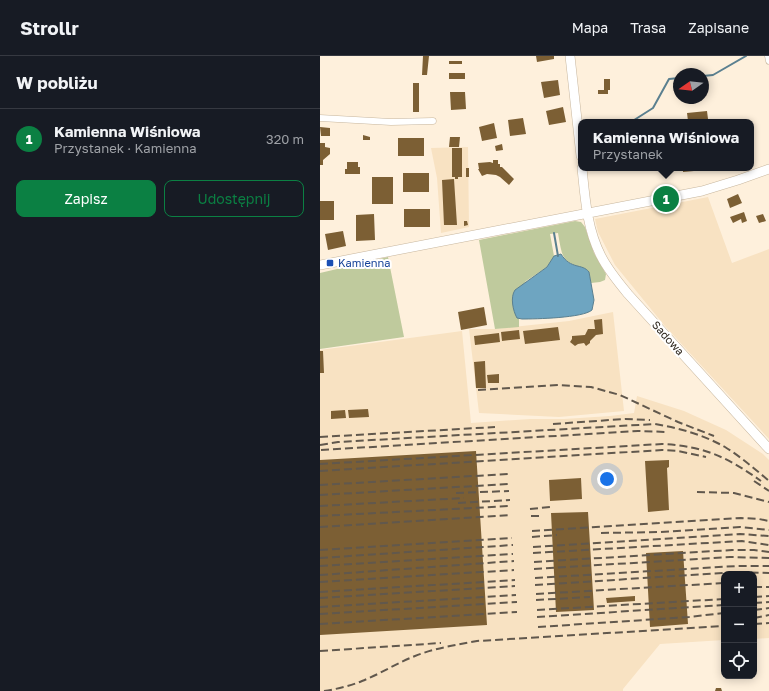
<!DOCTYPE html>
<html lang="pl">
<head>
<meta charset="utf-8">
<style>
	body { margin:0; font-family:"Golos Text",sans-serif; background:#20242c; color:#f1f3f6 }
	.controls { position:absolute; right:12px; bottom:12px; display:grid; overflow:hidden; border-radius:8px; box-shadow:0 2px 10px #0003 }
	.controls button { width:36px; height:36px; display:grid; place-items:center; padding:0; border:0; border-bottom:1px solid #363941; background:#171b24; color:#f1f3f6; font:20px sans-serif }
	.compass { position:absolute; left:353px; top:12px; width:36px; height:36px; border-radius:50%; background:#171b24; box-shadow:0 2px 10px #0003; rotate:256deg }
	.you { position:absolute; left:287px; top:423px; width:14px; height:14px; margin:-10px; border:3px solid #fff; border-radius:50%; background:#1a73e8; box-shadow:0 0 0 6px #1a73e833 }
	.badge { display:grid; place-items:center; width:26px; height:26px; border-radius:50%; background:#0b8043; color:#fff; font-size:13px; font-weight:700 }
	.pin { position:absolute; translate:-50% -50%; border:2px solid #fff; box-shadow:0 1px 4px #0006 }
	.popup { position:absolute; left:258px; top:63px; width:176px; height:52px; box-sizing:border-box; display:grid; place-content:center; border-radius:8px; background:#171b24; filter:drop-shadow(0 1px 3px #0005); font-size:13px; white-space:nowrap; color:#9ea1a6 }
	.popup b { font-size:15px; color:#f1f3f6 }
	.popup::after { content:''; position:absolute; left:50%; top:100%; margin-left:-8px; border:8px solid transparent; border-top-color:#171b24 }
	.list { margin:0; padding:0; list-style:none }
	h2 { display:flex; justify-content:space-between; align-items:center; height:52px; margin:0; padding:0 16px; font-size:17px }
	h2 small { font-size:13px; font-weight:400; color:#9ea1a6 }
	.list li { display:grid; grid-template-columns:26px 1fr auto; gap:12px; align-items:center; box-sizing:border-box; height:60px; padding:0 16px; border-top:1px solid #363941 }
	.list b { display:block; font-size:15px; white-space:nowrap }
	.list p { margin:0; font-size:13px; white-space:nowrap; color:#9ea1a6 }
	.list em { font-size:13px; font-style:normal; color:#9ea1a6 }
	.actions { display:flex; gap:8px; padding:12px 16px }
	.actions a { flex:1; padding:9px 0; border:1px solid #0b8043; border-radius:8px; text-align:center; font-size:14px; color:#0b8043 }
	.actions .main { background:#0b8043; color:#fff }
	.icon { flex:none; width:22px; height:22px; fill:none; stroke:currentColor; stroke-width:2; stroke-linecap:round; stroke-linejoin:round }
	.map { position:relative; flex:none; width:449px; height:635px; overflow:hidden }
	header { display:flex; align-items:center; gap:24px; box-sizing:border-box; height:56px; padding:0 20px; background:#171b24; border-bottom:1px solid #363941 }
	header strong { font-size:19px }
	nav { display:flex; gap:22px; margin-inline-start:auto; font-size:14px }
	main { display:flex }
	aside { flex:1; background:#171b24 }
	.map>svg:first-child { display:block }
	.built { fill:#f8e2c2 }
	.green { fill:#bfca9d }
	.water { fill:#6ea5c1; stroke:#5b8090 }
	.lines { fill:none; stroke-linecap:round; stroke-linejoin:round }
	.stream { stroke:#5b8090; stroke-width:2 }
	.building { fill:#7c5f34 }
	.street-casing { stroke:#c7b69e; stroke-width:7 }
	.secondary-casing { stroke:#c7b69e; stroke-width:10 }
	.street { stroke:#fff; stroke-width:6 }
	.secondary { stroke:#fff; stroke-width:9 }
	.rail { stroke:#61584d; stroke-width:2; stroke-dasharray:8 4; stroke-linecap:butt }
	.transit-dot { fill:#1a4fb4; stroke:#fff; stroke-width:1.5 }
	.labels { text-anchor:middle; stroke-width:4; stroke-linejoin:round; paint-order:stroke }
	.transit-label { font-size:11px; fill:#164399; stroke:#fff; text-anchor:start }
	.street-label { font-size:11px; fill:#2f281f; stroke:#fff }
</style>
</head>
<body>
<header>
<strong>Strollr</strong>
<nav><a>Mapa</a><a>Trasa</a><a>Zapisane</a></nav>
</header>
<main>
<aside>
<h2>W pobliżu<small></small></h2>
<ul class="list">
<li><span class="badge">1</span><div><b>Kamienna Wiśniowa</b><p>Przystanek · Kamienna</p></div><em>320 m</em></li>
</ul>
<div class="actions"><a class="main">Zapisz</a><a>Udostępnij</a></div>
</aside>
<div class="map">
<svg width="449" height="635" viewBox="0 0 449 635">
	<rect width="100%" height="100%" fill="#fef0dc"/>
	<path class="built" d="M148,91L149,171L121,177L117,122L111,92Z
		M388,141L412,207L449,193V383L344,269L295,209L278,176L275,163Z
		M293,256L304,355L239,361L159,357L149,273H175L249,265Z
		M142,275L151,367L210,363H244L290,360L314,357L317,340L364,355L406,374L443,398L449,404V582L434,583V518H404V584L340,588L303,633V635H0V294Z"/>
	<path class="green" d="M255,165L261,166L265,171L274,197L286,218L285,224L280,226L271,227L269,216C242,204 243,206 238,177L230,178L234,200L231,206L227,211L206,225L193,243L196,259L199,263V271L175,273L159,184Z
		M68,201L84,281L0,293V217Z"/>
	<path class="water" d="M241,198C251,214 262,207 269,216L274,244L272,254C263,262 216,263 202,263L197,262C193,255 190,241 195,234L227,211L234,200Z"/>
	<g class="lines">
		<path class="stream" d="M383,20L393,19L426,0
			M311,66L333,52L349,23L359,22
			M234,177L238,200"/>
	</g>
	<path class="building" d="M103,0H109L107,19H102Z
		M216,0H234V3L217,6Z
		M129,5H142V8H129Z
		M129,17H145V23H129Z
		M284,23H290V34H288V38H278V34H284Z
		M238,24L240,39L224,42L221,26Z
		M93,27H99V56H93Z
		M130,36H145L146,53L131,54Z
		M243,51L246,66L229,69L226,55Z
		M387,55L388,63L368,65L367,57Z
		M203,62L206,78L190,80L188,64Z
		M174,67L177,82L162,85L159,71Z
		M0,71L10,72V80H1Z
		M43,79L50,81V84H43Z
		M130,81H140L139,91H129Z
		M78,82H104V100H78Z
		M0,87H5V91L10,92V98L3,104V109H0Z
		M182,88L183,94L176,95L175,90Z
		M132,92H142V121H138V123H135V121H132Z
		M173,104H178V108H180V111H182L194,123L189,129L180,121L176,119L167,118L162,120L158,113H159L158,107L170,106L173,107Z
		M27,106H38V111H40V118H25V113H27Z
		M146,112H149V121H146Z
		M363,112H374V115L363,116Z
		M83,117H109V136H83Z
		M52,121H73V148H52Z
		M134,123L137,169H124L122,124Z
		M418,138L422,147L410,152L407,143Z
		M0,145H14V164H0Z
		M84,153H110V171H84Z
		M424,156L427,165L422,167L421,163L413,167L410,161Z
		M54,158L55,184L36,185V159Z
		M443,158L446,165L439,167L436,160Z
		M144,165H147L148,169L144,170Z
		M23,175L26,190L8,194L5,178Z
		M164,251L167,269L141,274L138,256Z
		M282,263L283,278L276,279L270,285V287L266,290L264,287L258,288L255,290L250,286L252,283V280L265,279L268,273H275L274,264Z
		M238,271L240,284L205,288L203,275Z
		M199,274L200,283L182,285L181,276Z
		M179,277L180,286L155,289L154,280Z
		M0,295H3L4,317H0Z
		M165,305L166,332H156L154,306Z
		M179,318V327H168L167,319Z
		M48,353L49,361L29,362L28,354Z
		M25,354L26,362L11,363V355Z
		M156,395L167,569L0,579V404Z
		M349,404V411L347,412L349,454L328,456L325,405Z
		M261,422L262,443L230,445L229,424Z
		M268,456L274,554L236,556L231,457Z
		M363,495L368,568L330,571L326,497Z
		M315,540V545L287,547L286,542Z
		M396,632H401L402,635H395Z"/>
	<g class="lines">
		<defs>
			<path id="street" d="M448,0L449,5
				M0,62L71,66L113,65"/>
			<path id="secondary" d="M250,0L261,100
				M262,112C265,142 267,173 281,200C288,214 298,226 308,238L449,393
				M0,209L382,135L418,124L449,113"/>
		</defs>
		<use href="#street" class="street-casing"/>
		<use href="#secondary" class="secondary-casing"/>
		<use href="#street" class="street"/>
		<use href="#secondary" class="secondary"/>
		<path class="rail" d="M158,334L239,329L271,331L300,339L358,366L394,380
			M233,368L305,363L330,364
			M0,381L175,371
			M0,389L18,386L335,368C359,372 384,379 405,391C421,401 435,413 449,425
			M1,394L318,375L348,376
			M0,408L342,388C384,390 407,401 441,425
			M0,415L342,394L358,395L386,401
			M434,425L449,435
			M0,429L188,418
			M377,436L414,437L449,446
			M136,437L189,435
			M0,439L189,428
			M138,447L190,444
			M0,450L144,442
			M210,453L230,451
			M0,460L190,450
			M211,460H223
			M0,471L191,459
			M212,475L421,462L439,463L449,465
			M281,477L340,476L420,471L449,474
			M212,481L237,479
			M213,491L420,478L449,480
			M0,494L192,482
			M213,497L422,485L449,489
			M0,502L193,489
			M214,506L412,494H434L449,496
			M0,510L193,498
			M214,513L410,501L449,502
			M0,519L194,505
			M215,522L417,510H449
			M0,526L194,514
			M215,529L418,516L449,517
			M434,531H449
			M0,536L195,524
			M216,538L404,527
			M434,541L449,540
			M0,542L195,530
			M216,544L270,541
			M434,547L449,546
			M0,551L196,539
			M217,554L404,543
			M434,554L449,552
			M0,558L197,546
			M217,561L404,549
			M434,562L449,559
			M0,568L197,556
			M434,568L449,567
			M218,571L369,561L404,557
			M0,595L121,587
			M4,635C17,633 30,630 42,625C60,618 77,607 95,600C115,592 136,589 157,585L404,570"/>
	</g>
	<rect class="transit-dot" x="6" y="203" width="8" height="8" rx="2"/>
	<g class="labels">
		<g class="transit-label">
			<text x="18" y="211">Kamienna</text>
		</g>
		<g class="street-label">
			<text transform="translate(348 282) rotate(48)" y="4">Sadowa</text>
		</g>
	</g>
</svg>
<div class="controls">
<button>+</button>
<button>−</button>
<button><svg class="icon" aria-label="locate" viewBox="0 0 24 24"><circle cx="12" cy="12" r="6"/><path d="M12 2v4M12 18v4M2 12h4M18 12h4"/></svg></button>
</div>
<svg class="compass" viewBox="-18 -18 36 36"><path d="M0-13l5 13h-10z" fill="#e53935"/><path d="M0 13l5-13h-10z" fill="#9ea1a6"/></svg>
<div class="you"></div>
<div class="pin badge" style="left:346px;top:143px">1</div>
<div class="popup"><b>Kamienna Wiśniowa</b>Przystanek</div>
</div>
</main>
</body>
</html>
